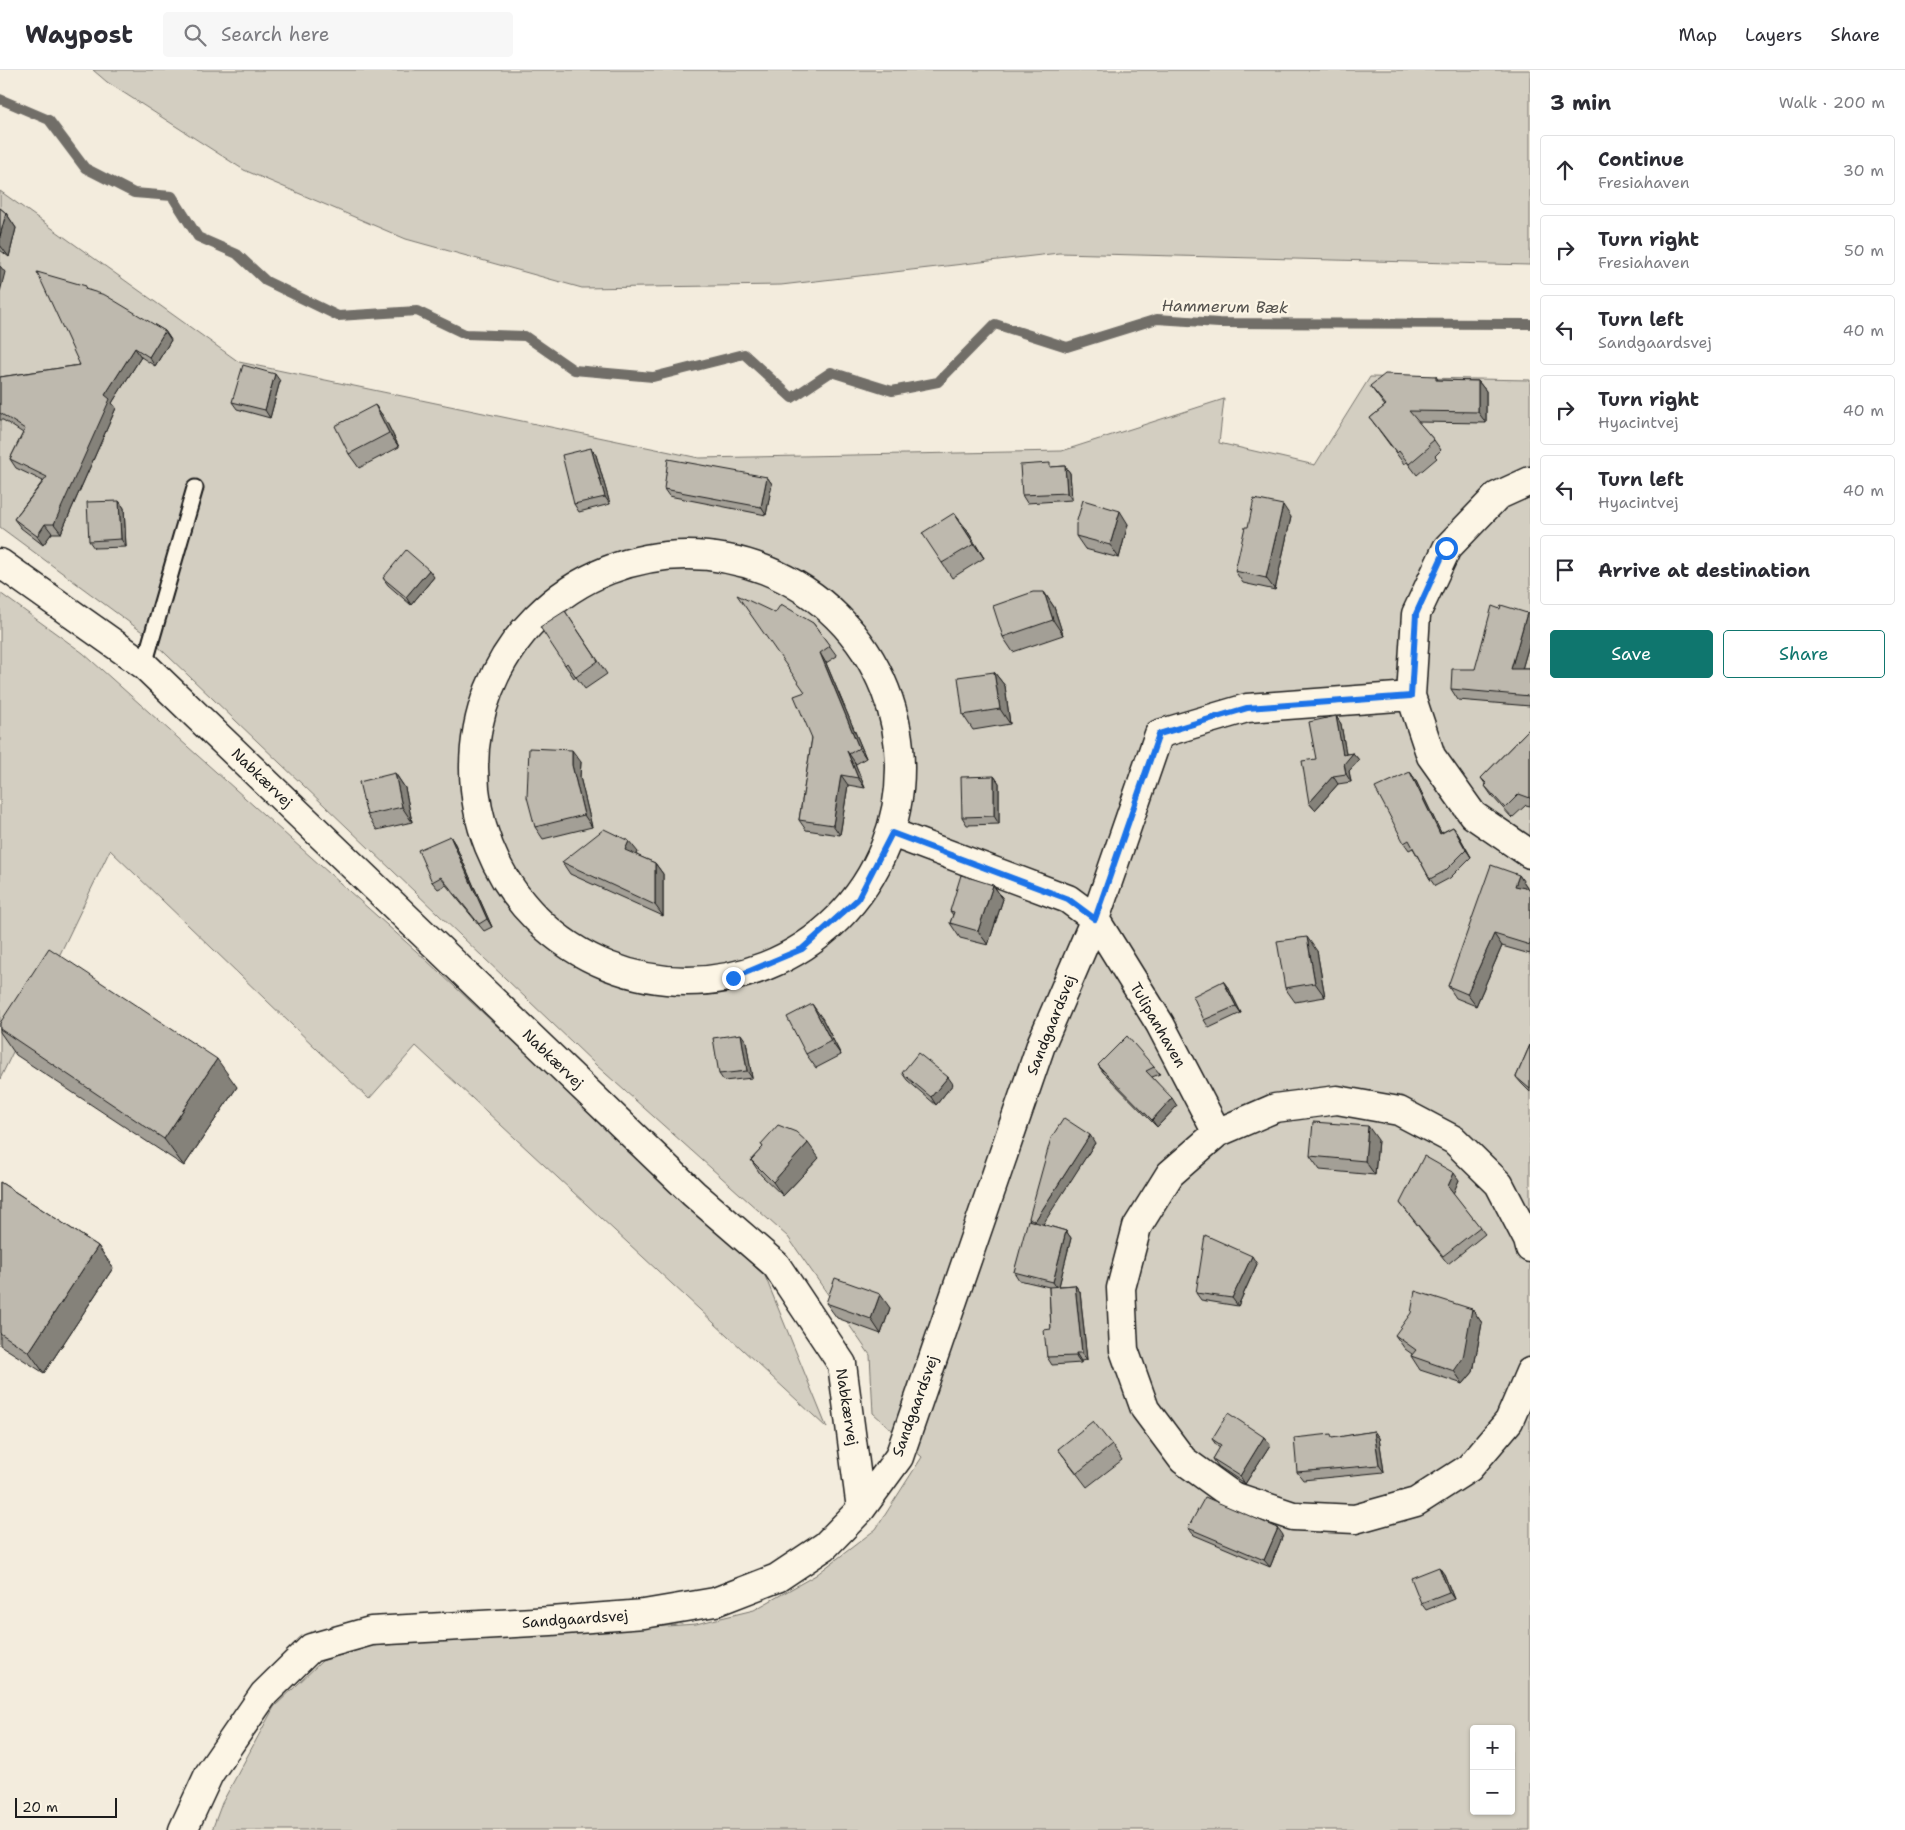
<!DOCTYPE html>
<html lang="en">
<head>
<meta charset="utf-8">
<style>
	body { margin:0; font-family:"Shantell Sans",sans-serif; background:#f7f7f7; color:#2b2b33 }
	.controls { position:absolute; right:15px; bottom:15px; display:grid; overflow:hidden; border-radius:5px; box-shadow:0 1px 4px #0004 }
	.controls button { width:45px; height:45px; display:grid; place-items:center; padding:0; border:0; border-bottom:1px solid #e1e1e2; background:#fff; color:#2b2b33; font:25px sans-serif }
	.scale { position:absolute; left:15px; bottom:12px; width:102px; box-sizing:border-box; padding-left:5px; border:2px solid #1c1c1c; border-top:0; font-size:14px; line-height:18px; white-space:nowrap; color:#1c1c1c; -webkit-text-stroke:4px #fcf5e5; paint-order:stroke }
	.stop { position:absolute; width:15px; height:15px; margin:-11px; border:4px solid #1a73e8; border-radius:50%; background:#fff }
	.stop.end { background:#1a73e8; border-color:#fff; box-shadow:0 1px 5px #0008 }
	.list { margin:0; padding:0; list-style:none }
	h2 { display:flex; justify-content:space-between; align-items:center; height:65px; margin:0; padding:0 20px; font-size:21px }
	h2 small { font-size:16px; font-weight:400; color:#7c7c81 }
	.list li { display:grid; grid-template-columns:32px 1fr auto; gap:15px; align-items:center; box-sizing:border-box; height:70px; margin:0 10px 10px; padding:0 10px; border:1px solid #e1e1e2; border-radius:5px }
	.list b { display:block; font-size:19px; white-space:nowrap }
	.list p { margin:0; font-size:16px; white-space:nowrap; color:#7c7c81 }
	.list em { font-size:16px; font-style:normal; color:#7c7c81 }
	.actions { display:flex; gap:10px; padding:15px 20px }
	.actions a { flex:1; padding:11px 0; border:1px solid #0f766e; border-radius:5px; text-align:center; font-size:18px; color:#0f766e }
	.actions .main { background:#0f766e; color:#fff }
	.icon { flex:none; width:28px; height:28px; fill:none; stroke:currentColor; stroke-width:2; stroke-linecap:round; stroke-linejoin:round }
	.map { position:relative; flex:none; width:1530px; height:1760px; overflow:hidden }
	header { display:flex; align-items:center; gap:30px; box-sizing:border-box; height:70px; padding:0 25px; background:#fff; border-bottom:1px solid #e1e1e2 }
	header strong { font-size:24px }
	nav { display:flex; gap:28px; margin-inline-start:auto; font-size:18px }
	.search { width:350px; height:45px; background:#f7f7f7; display:flex; align-items:center; gap:12px; box-sizing:border-box; padding:0 18px; border-radius:5px; color:#7c7c81; font-size:19px }
	main { display:flex }
	aside { flex:1; background:#fff }
	.map>svg:first-child { display:block }
	.green { fill:#d3cec1; stroke:#78756e; fill-rule:evenodd }
	.lines { fill:none; stroke-linecap:round; stroke-linejoin:round }
	.stream { stroke:#716e68; stroke-width:10 }
	.service-casing { stroke:#1c1c1c; stroke-width:19 }
	.minor-casing { stroke:#1c1c1c; stroke-width:31 }
	.service { stroke:#fcf5e5; stroke-width:15 }
	.minor { stroke:#fcf5e5; stroke-width:28 }
	.wall { fill:#a39f96; stroke:#1c1c1c }
	.shaded-wall { fill:#85827a; stroke:#1c1c1c }
	.building { fill:#beb9ae; stroke:#1c1c1c }
	.route { stroke:#1a73e8; stroke-width:6 }
	.labels { text-anchor:middle; stroke-width:4.5; stroke-linejoin:round; paint-order:stroke }
	.street-label { font-size:15px; fill:#1c1c1c; stroke:#fcf5e5 }
	.water-label { font-size:16px; font-style:italic; fill:#55534f; stroke:#fcf5e5 }
</style>
</head>
<body>
<header>
<strong>Waypost</strong>
<div class="search"><svg class="icon" aria-label="search" viewBox="0 0 24 24"><circle cx="10" cy="10" r="6"/><path d="M15 15l6 6"/></svg>Search here</div>
<nav><a>Map</a><a>Layers</a><a>Share</a></nav>
</header>
<main>
<div class="map">
<svg width="1530" height="1760" viewBox="0 0 1530 1760">
	<rect width="100%" height="100%" fill="#f3ecdd"/>
	<filter id="ink" filterUnits="userSpaceOnUse"><feTurbulence type="fractalNoise" baseFrequency=".02" numOctaves="2"/><feDisplacementMap in="SourceGraphic" scale="10" xChannelSelector="R" yChannelSelector="G"/><feConvolveMatrix kernelMatrix="1 2 1 2 8 2 1 2 1" color-interpolation-filters="sRGB"/></filter>
	<g filter="url(#ink)">
		<path class="green" d="M93,0H1530V195L1059,183L781,215L582,218L406,169L244,100L107,12Z
			M0,121L239,292L699,388L1062,381L1224,329L1219,373L1315,395L1370,307L1530,310V1760H212L222,1733L274,1637L322,1591L370,1576L696,1554L754,1540L816,1505L876,1459L922,1387L873,1343L870,1285L788,1167L596,995L145,564L0,457ZM1474,1659H1511V1741H1474Z
			M0,523L83,583L425,889L765,1206L827,1358L416,976L369,1029L110,780L0,1009Z"/>
		<g class="lines">
			<path class="stream" d="M0,29L49,50L85,98L134,123L172,126L198,167L237,184L266,211L338,246L417,241L465,264L525,266L574,300L653,307L744,284L792,328L831,302L892,321L938,312L995,254L1067,277L1157,249L1219,253L1530,254"/>
			<defs>
				<path id="service" d="M144,595L195,418"/>
				<path id="minor" d="M1530,411L1497,426L1447,478L1416,544L1411,626L1431,686L1473,745L1530,784
					M474 698a213 213 0 1 1 426 0a213 213 0 1 1-426 0Z
					M0,493L144,595L694,1124L776,1195L842,1294L861,1439
					M892,763L1068,829L1095,849L1160,954L1217,1063
					M1530,1178L1528,1170L1499,1114L1454,1070L1399,1041L1337,1030L1275,1038L1217,1063L1170,1104L1137,1157L1121,1218L1124,1280L1145,1339L1183,1390L1233,1426L1293,1446L1355,1449L1416,1432L1469,1398L1509,1351L1530,1302
					M183,1760L209,1704L264,1624L311,1578L371,1561L551,1551L644,1544L715,1532L777,1508L825,1476L861,1439L899,1387L1042,972L1095,849L1159,664L1247,638L1411,626"/>
			</defs>
			<use href="#service" class="service-casing"/>
			<use href="#minor" class="minor-casing"/>
			<use href="#service" class="service"/>
			<use href="#minor" class="minor"/>
		</g>
		<path class="wall" d="M0,138L6,143L16,158L9,187L0,180Z
			M89,220L165,261L171,270L155,296L141,287L112,333L116,338L61,463H52L43,475L21,458L14,449L43,411L16,398L10,389L23,363L3,350H0V307L80,295Z
			M1436,306L1438,310L1478,311L1486,321V353L1418,352L1434,370L1441,380L1435,386L1437,388L1417,405L1407,392L1404,394L1370,348L1385,336L1370,316Z
			M280,311L270,348L237,339L232,332Z
			M375,335L385,349L399,377L359,398L349,384Z
			M596,385L610,434L579,442L574,434Z
			M1065,396L1070,403L1072,430L1027,433L1022,425L1052,397Z
			M767,407L772,414L766,445L669,426L664,419Z
			M119,431L124,438L126,477L94,478L89,471Z
			M1291,447L1275,520L1243,513L1235,501Z
			M1128,454L1119,488L1085,479L1076,466Z
			M965,457L984,488L952,508L942,493Z
			M434,507L411,535L388,515L383,508Z
			M1044,522L1054,537L1063,565L1013,582L1003,567Z
			M565,541L607,604L585,619L576,607L574,608L565,595Z
			M775,543L813,553L837,586L826,593L866,688L856,694L854,691L865,718L848,715L840,765L806,760L799,750L812,668L805,622Z
			M1530,546V571L1522,599H1530V636L1458,630L1451,619L1475,599Z
			M994,602L1005,616L1010,654L973,660L963,645Z
			M1336,646L1341,654L1346,684L1353,683L1359,690L1349,701L1351,712L1338,714L1315,740L1309,733Z
			M1530,658V736L1526,735L1512,748L1492,726L1485,716L1486,715L1481,708Z
			M581,692L580,707L592,757L543,769L535,757Z
			M1410,702L1415,709L1441,763L1453,757L1458,764L1471,787L1450,808L1435,816L1430,809L1413,778L1409,780L1404,773Z
			M395,703L405,718L412,752L377,760L367,745Z
			M994,706L999,713V754L967,755L962,747Z
			M450,766L455,774L492,857L484,861L446,815L438,819L432,812Z
			M638,782L636,785L655,793L663,804V846L570,804L562,792Z
			M1519,805L1527,817V819H1530V884L1502,876L1476,936L1456,928L1448,916Z
			M993,815L1003,829L988,875L960,868L950,853L953,845L950,841Z
			M1317,881L1325,927L1295,932L1285,918Z
			M1223,911L1229,919L1241,943L1209,958L1204,950Z
			M822,948L841,985L816,998L806,984Z
			M0,953L237,1017L184,1096L16,985L0,962Z
			M746,971L752,1008L724,1011L719,1004Z
			M1530,975V1022L1522,1014L1516,1007Z
			M1098,995L1154,997L1160,1004L1152,1007L1177,1036L1157,1057L1103,1002Z
			M902,1003L953,1014L936,1035L907,1010Z
			M1378,1070L1375,1105L1320,1100L1310,1086Z
			M1095,1073L1042,1154L1066,1161L1071,1168L1059,1216L1075,1215L1080,1222L1087,1290L1081,1291V1293L1052,1295L1047,1287L1051,1259L1049,1217L1019,1210L1014,1202L1030,1151L1029,1148Z
			M761,1074L819,1088L783,1126L761,1105L751,1090L763,1077Z
			M1459,1110L1453,1123L1485,1164L1448,1194L1400,1133Z
			M0,1112L98,1176L113,1198L44,1303L0,1275Z
			M1257,1194L1238,1236L1201,1230L1196,1223Z
			M826,1233L890,1238L881,1264L837,1248Z
			M1472,1239L1482,1253L1473,1302L1463,1314L1420,1300L1411,1286L1412,1284L1405,1279L1395,1265Z
			M1374,1361L1379,1368L1384,1402L1303,1410L1297,1402L1334,1368Z
			M1264,1367L1270,1375L1245,1414L1218,1396L1213,1389L1220,1378L1217,1376L1212,1369Z
			M1112,1375L1122,1390L1087,1417L1058,1379Z
			M1188,1458L1283,1465L1270,1497L1194,1465Z
			M1444,1504L1454,1529L1426,1540L1421,1533Z"/>
		<path class="shaded-wall" d="M6,143L16,158L9,187L0,175V166Z
			M0,196L5,202L0,222Z
			M165,261L171,270L155,296L149,287Z
			M135,278L141,287L112,333L116,338L61,463L54,454L105,325Z
			M275,304L280,311L270,348L265,340Z
			M1478,311L1486,321V353L1478,342Z
			M375,335L385,349L399,377L389,363Z
			M591,378L596,385L610,434L605,427Z
			M1065,396L1070,403L1072,430L1067,423Z
			M767,407L772,414L766,445L761,437Z
			M119,431L124,438L126,477L121,469Z
			M1283,435L1291,447L1275,520L1266,508Z
			M1120,441L1128,454L1119,488L1110,475Z
			M954,443L965,457L984,488L974,474Z
			M45,454L52,463L43,475L37,466Z
			M429,500L434,507L411,535L406,527Z
			M1044,522L1054,537L1063,565L1053,550Z
			M1527,543L1530,546V571L1519,610L1511,599Z
			M820,583L826,593L866,688L859,678Z
			M994,602L1005,616L1010,654L1000,639Z
			M1336,646L1341,654L1347,690L1353,683L1359,690L1349,701L1351,712L1346,704Z
			M572,680L581,692L580,707L592,757L584,745L572,695Z
			M847,681L854,691L865,718L858,708Z
			M1410,702L1415,709L1445,771L1440,764Z
			M395,703L405,718L412,752L402,737Z
			M841,705L848,715L840,765L833,755Z
			M994,706L999,713V754L994,746Z
			M1333,706L1338,714L1315,740L1309,733Z
			M1453,757L1458,764L1471,787L1466,780Z
			M450,766L455,774L492,857L487,849Z
			M629,771L638,782L633,792L625,780Z
			M655,793L663,804V846L655,835Z
			M1519,805L1527,817L1524,828L1515,816Z
			M993,815L1003,829L988,875L978,861Z
			M1494,864L1502,876L1476,936L1467,924Z
			M1307,867L1317,881L1325,927L1315,913Z
			M1223,911L1229,919L1241,943L1236,936Z
			M812,934L822,948L841,985L831,971Z
			M741,964L746,971L752,1008L747,1001Z
			M217,989L237,1017L184,1096L164,1069Z
			M948,1007L953,1014L936,1035L931,1027Z
			M1172,1028L1177,1036L1157,1057L1152,1050Z
			M1368,1056L1378,1070L1375,1105L1365,1091Z
			M1090,1065L1095,1073L1040,1159L1035,1151Z
			M808,1073L819,1088L783,1126L773,1112Z
			M1454,1103L1459,1110L1453,1124L1448,1116Z
			M1066,1161L1071,1168L1058,1220L1053,1212Z
			M98,1176L113,1198L44,1303L29,1282Z
			M1252,1186L1257,1194L1238,1236L1232,1228Z
			M1075,1215L1080,1222L1087,1290L1082,1283Z
			M880,1224L890,1238L881,1264L871,1249Z
			M1472,1239L1482,1253L1473,1302L1463,1314L1454,1301Z
			M1076,1283L1081,1291V1293L1076,1286Z
			M1374,1361L1379,1368L1384,1402L1379,1395Z
			M1264,1367L1270,1375L1245,1414L1240,1406Z
			M1278,1458L1283,1465L1270,1497L1264,1490Z
			M1439,1497L1444,1504L1454,1529L1449,1522Z"/>
		<path class="building" d="M0,138L6,143L0,166Z
			M37,202L86,216L85,219L105,225L165,261L149,287L135,278L105,325L110,329L54,454H45L37,466L14,449L47,407L10,389L25,359L0,343V307L80,295Z
			M243,295L275,304L265,340L232,332Z
			M1385,304L1436,306V310L1478,311V342L1409,341L1434,370L1428,375L1429,377L1409,394L1399,381L1397,383L1370,348L1386,335L1370,316Z
			M375,335L389,363L349,384L335,356Z
			M591,378L605,427L574,434L562,385Z
			M668,389L767,407L761,437L664,419Z
			M1050,393V397L1065,396L1067,423L1022,425L1020,395Z
			M1254,429L1283,435L1266,508L1235,501L1245,457H1248Z
			M1083,430L1120,441L1110,475L1076,466V454Z
			M119,431L121,469L89,471L87,432Z
			M954,443L974,474L942,493L922,463Z
			M406,480L429,500L406,527L383,508Z
			M1033,522H1044L1053,550L1003,567L993,536Z
			M737,525L775,543L781,534L813,553L830,576L820,583L859,678L849,684L847,681L858,708L841,705L833,755L799,750L812,668L794,626L805,622Z
			M1501,535L1527,543L1511,599H1530V626L1451,619L1452,599H1475L1492,536L1500,539Z
			M565,541L598,591L576,607L567,593L565,595L540,557Z
			M994,602L1000,639L963,645L958,607Z
			M1336,646L1343,685L1353,683L1344,694L1346,704L1333,706L1309,733L1302,691L1316,689L1309,652Z
			M1530,658V728L1519,724L1505,738L1485,716L1487,714L1481,708Z
			M529,678L572,680V695L584,745L535,757L527,727Z
			M1410,702L1440,764L1453,757L1466,780L1445,801L1430,809L1409,770L1404,773L1375,718Z
			M395,703L402,737L367,745L359,712Z
			M994,706V746L962,747L961,707Z
			M604,759L629,771L625,780L655,793V835L562,792Z
			M450,766L487,849L479,854L441,807L432,812L418,780Z
			M1491,795L1519,805L1515,816L1530,819V875L1494,864L1467,924L1448,916Z
			M961,805L993,815L978,861L950,853L954,842L950,841Z
			M1307,867L1315,913L1285,918L1277,871Z
			M49,878L217,989L164,1069L0,959V953Z
			M1223,911L1236,936L1204,950L1193,926Z
			M812,934L831,971L806,984L787,947Z
			M741,964L747,1001L719,1004L713,968Z
			M1127,966L1154,997L1146,1001L1172,1028L1152,1050L1098,995Z
			M1530,975V1019L1516,1007Z
			M918,983L948,1007L931,1027L902,1003Z
			M1064,1048L1090,1065L1035,1151L1029,1148L1051,1068Z
			M1313,1052L1368,1056L1365,1091L1310,1086Z
			M778,1055L796,1062L808,1073L773,1112L751,1090L763,1077L761,1074Z
			M1424,1086L1454,1103L1448,1116L1480,1157L1443,1186L1400,1133Z
			M0,1112L98,1176L29,1282L0,1263Z
			M1028,1150L1066,1161L1053,1212L1014,1202Z
			M1205,1165L1252,1186L1232,1228L1196,1223Z
			M835,1208L880,1224L871,1249L826,1233Z
			M1075,1215L1082,1283H1076V1286L1047,1287L1044,1260L1051,1259L1049,1217Z
			M1415,1221L1472,1239L1463,1288L1454,1301L1411,1286L1416,1280L1395,1265L1411,1243Z
			M1228,1343L1264,1367L1240,1406L1213,1389L1221,1375L1212,1369Z
			M1093,1351L1112,1375L1077,1403L1058,1379Z
			M1374,1361L1379,1395L1297,1402L1294,1368L1331,1364L1332,1368Z
			M1205,1427L1278,1458L1264,1490L1188,1458Z
			M1439,1497L1449,1522L1421,1533L1411,1508Z"/>
	</g>
	<g class="lines" filter="url(#ink)">
		<path class="route" d="M733,908L802,879L858,829L892,763L1068,829L1095,849L1159,664L1247,638L1411,626L1416,544L1446,478"/>
	</g>
	<g class="labels">
		<g class="street-label">
			<text transform="translate(262 708) rotate(44)" y="5">Nabkærvej</text>
			<text transform="translate(1051 955) rotate(-68)" y="5">Sandgaardsvej</text>
			<text transform="translate(1158 955) rotate(60)" y="5">Tulipanhaven</text>
			<text transform="translate(553 989) rotate(44)" y="5">Nabkærvej</text>
			<text transform="translate(915 1336) rotate(-70)" y="5">Sandgaardsvej</text>
			<text transform="translate(847 1337) rotate(81)" y="5">Nabkærvej</text>
			<text transform="translate(575 1549) rotate(-4)" y="5">Sandgaardsvej</text>
		</g>
		<g class="water-label">
			<text transform="translate(1225 236) rotate(1)" y="6">Hammerum Bæk</text>
		</g>
	</g>
</svg>
<div class="controls">
<button>+</button>
<button>−</button>
</div>
<div class="scale">20 m</div>
<div class="stop" style="left:1446px;top:478px"></div>
<div class="stop end" style="left:733px;top:908px"></div>
</div>
<aside>
<h2>3 min<small>Walk · 200 m</small></h2>
<ul class="list">
<li><svg class="icon" aria-label="ahead" viewBox="0 0 24 24"><path d="M12 20V5M6 11l6-6 6 6"/></svg><div><b>Continue</b><p>Fresiahaven</p></div><em>30 m</em></li>
<li><svg class="icon" aria-label="right" viewBox="0 0 24 24"><path d="M7 20v-9h11M14 6l5 5-5 5"/></svg><div><b>Turn right</b><p>Fresiahaven</p></div><em>50 m</em></li>
<li><svg class="icon" aria-label="left" viewBox="0 0 24 24"><path d="M17 20v-9H6M10 6l-5 5 5 5"/></svg><div><b>Turn left</b><p>Sandgaardsvej</p></div><em>40 m</em></li>
<li><svg class="icon" aria-label="right" viewBox="0 0 24 24"><path d="M7 20v-9h11M14 6l5 5-5 5"/></svg><div><b>Turn right</b><p>Hyacintvej</p></div><em>40 m</em></li>
<li><svg class="icon" aria-label="left" viewBox="0 0 24 24"><path d="M17 20v-9H6M10 6l-5 5 5 5"/></svg><div><b>Turn left</b><p>Hyacintvej</p></div><em>40 m</em></li>
<li><svg class="icon" aria-label="arrive" viewBox="0 0 24 24"><path d="M6 21V4h12l-3 4 3 4H6"/></svg><div><b>Arrive at destination</b></div></li>
</ul>
<div class="actions"><a class="main">Save</a><a>Share</a></div>
</aside>
</main>
</body>
</html>
